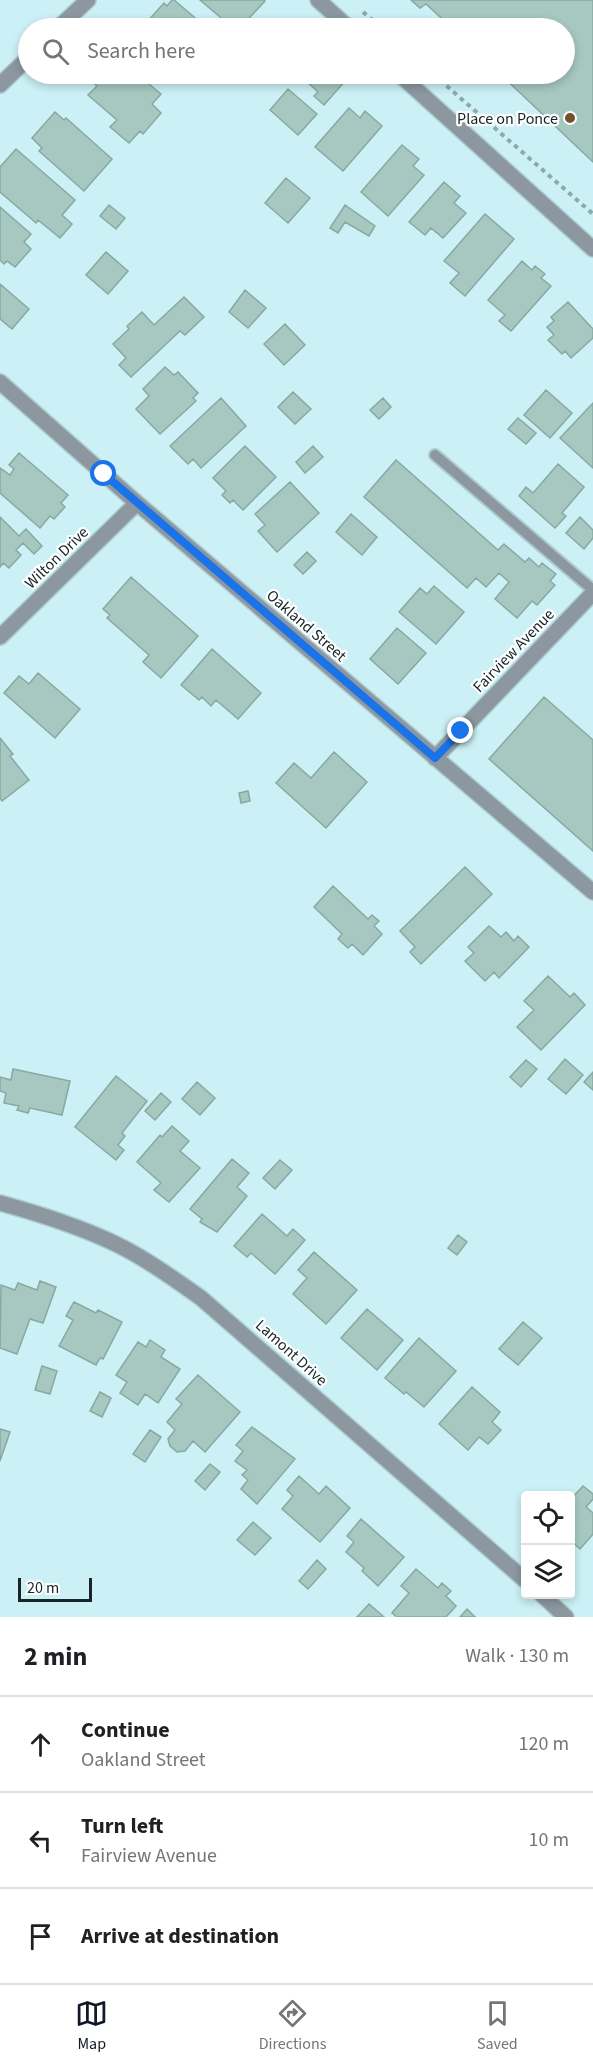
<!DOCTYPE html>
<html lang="en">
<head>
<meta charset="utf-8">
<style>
	body { margin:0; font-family:"Source Sans 3",sans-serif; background:#f6f6f6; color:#202124 }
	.controls { position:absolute; right:18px; bottom:18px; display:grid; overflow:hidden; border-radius:6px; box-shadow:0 3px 9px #0003 }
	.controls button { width:54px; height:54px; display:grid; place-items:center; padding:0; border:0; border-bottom:2px solid #e0e0e0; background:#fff; color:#202124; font:30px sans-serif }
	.scale { position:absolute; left:18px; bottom:15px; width:74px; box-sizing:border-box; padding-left:6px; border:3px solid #172527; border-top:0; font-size:16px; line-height:21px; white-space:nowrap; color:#172527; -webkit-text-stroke:4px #fff; paint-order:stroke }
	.stop { position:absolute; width:18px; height:18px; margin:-14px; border:4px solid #1a73e8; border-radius:50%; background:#fff }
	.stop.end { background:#1a73e8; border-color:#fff; box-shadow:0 2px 6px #0008 }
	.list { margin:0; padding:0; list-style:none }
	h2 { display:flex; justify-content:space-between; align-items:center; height:78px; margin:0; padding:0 24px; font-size:26px }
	h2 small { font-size:20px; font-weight:400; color:#757577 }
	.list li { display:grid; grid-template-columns:39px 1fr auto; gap:18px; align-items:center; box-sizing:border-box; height:96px; padding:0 24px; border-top:2px solid #e0e0e0 }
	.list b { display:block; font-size:22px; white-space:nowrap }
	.list p { margin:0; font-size:20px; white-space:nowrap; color:#757577 }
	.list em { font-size:20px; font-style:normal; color:#757577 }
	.icon { flex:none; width:33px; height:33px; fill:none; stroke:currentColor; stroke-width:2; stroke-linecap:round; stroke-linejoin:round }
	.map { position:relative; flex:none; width:593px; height:1617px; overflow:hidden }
	.search { position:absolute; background:#fff; box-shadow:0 3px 9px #0003; left:18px; right:18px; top:18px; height:66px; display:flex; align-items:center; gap:15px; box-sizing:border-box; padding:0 21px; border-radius:33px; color:#757577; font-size:22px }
	.sheet { height:366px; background:#fff }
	nav { display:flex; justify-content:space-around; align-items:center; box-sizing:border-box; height:84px; border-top:2px solid #e0e0e0; background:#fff; font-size:16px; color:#757577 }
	nav a { display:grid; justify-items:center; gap:3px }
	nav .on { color:#111827 }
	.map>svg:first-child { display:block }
	.building { fill:#a6c8c0; stroke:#87a9a1; stroke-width:1.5 }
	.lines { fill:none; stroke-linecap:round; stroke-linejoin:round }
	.service-casing { stroke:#abcbd0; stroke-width:14 }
	.minor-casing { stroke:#abcbd0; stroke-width:18 }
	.path { stroke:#8ca9ad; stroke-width:4; stroke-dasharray:4.5 4.5; stroke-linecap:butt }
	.service { stroke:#8c979f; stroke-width:10 }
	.minor { stroke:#8c979f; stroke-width:15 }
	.route { stroke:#1a73e8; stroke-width:8 }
	.poi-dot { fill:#735229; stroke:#fff; stroke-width:2 }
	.labels { text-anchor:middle; stroke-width:4.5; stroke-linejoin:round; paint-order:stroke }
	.poi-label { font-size:16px; fill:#172527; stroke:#fff; text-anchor:end }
	.street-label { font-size:16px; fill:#172527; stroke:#fff }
</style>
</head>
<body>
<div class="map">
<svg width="593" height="1617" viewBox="0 0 593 1617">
	<rect width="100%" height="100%" fill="#cbf0f5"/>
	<path class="building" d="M172,0H174L207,28H152L146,23L164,3L167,6Z
		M200,0H264L265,1L240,28H233Z
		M411,0H593V162L500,74H564V28H452L426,4L420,8Z
		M93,74H137L161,94L152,104L161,113L143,134L140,131L129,143L110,127L117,120L88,95L97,86L89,79Z
		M307,74H340L346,80L324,105L314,96L318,92L303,78Z
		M288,89L317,114L298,135L270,110Z
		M349,108L360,118L365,111L382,126L343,171L315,147Z
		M55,112L64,120L66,118L112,159L84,191L39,151L42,148L32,138Z
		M402,145L419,159L413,166L424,175L388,216L361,192Z
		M16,149L75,200L62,215L72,224L60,238L38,220L36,223L0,192V167Z
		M286,178L310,198L288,223L265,203Z
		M444,182L460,196L454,203L466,213L443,238L431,228L425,235L409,222Z
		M109,205L125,218L116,229L100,216Z
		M345,205L375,226L369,236L345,222L338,233L330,228Z
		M0,207L31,234L24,242L31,249L15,267L7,261L4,264L0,260Z
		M485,214L514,239L465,296L450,283L459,273L444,261Z
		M106,252L128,271L108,294L86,275Z
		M522,261L532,270L535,266L545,274L541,278L551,286L511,331L499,321L505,315L488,300Z
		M0,284L29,309L12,329L0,319Z
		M245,290L266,308L248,328L229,312Z
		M184,297L204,317L185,335L180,331L131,377L119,365L126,358L113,344L129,329L127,326L142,312L154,325Z
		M568,302L593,329V338L571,358L565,351L562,354L548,340L554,335L547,327L554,321L551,317Z
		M285,324L305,345L284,365L264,344Z
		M165,367L174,375L178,372L198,393L193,398L196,401L160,434L136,409L149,396L143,389Z
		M546,390L572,413L550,438L524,415Z
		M293,392L311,409L295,424L278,407Z
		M221,398L246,426L201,468L193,459L188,464L170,446Z
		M383,398L391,407L379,419L370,410Z
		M593,403V468L560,438Z
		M518,418L536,433L526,444L508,429Z
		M245,446L276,477L243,510L233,500L230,503L222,495L226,491L213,478Z
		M313,446L323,457L305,473L296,462Z
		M19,453L68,495L61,503L65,507L54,519L50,516L40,528L0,493V468L10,475L14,469L9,465Z
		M396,460L498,550L504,544L525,562L529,558L539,567L542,563L556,574L550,581L555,585L537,605L532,601L517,618L495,599L509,582L499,573L486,587L476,578L467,588L364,497Z
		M558,464L584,487L562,513L566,516L555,528L519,496L526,487L533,493Z
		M290,482L319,513L277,552L258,531L265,525L255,514Z
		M351,514L377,537L362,555L336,532Z
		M0,517L19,536L26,529L42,546L34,554L23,543L16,550L21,555L9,568L3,563L0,567Z
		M580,517L593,530V538L584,549L566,533Z
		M307,552L316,561L303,574L294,565Z
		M131,577L198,636L161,678L143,662L149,655L107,618L110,615L103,609Z
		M434,586L464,612L436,644L399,612L420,588L427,594Z
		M397,628L426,653L398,684L370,659Z
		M212,649L261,693L238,719L216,700L211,706L202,697L199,700L181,685Z
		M38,673L80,709L55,738L4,693L19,676L29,684Z
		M544,697L593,740V851L489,759Z
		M0,738L13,754L10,756L29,780L2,801L0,798Z
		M334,752L367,782L326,828L276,783L294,763L311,778Z
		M248,791L250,801L241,803L239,793Z
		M465,867L492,894L421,964L410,952L415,947L400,931Z
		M333,886L368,919L372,915L379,921L374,926L382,934L363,955L352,944L348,948L338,939L342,934L314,907Z
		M489,926L501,937L506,932L514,941L518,936L529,947L499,978L494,972L485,981L465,961L474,953L468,947Z
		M548,976L570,997L574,993L585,1005L541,1050L517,1027L534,1010L524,1001Z
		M565,1059L583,1075L566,1094L548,1079Z
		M526,1060L537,1069L521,1087L510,1077Z
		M13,1069L70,1081L62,1115L30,1108L28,1113L17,1110L19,1106L4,1103L6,1093L0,1091V1077L11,1080Z
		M593,1072V1090L584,1082Z
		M116,1076L147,1101L122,1133L125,1136L118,1145L124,1150L116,1160L75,1127Z
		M197,1082L215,1098L200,1115L182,1099Z
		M161,1093L171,1102L155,1120L145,1111Z
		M172,1126L189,1141L180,1151L200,1168L169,1202L154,1190L161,1183L137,1162L160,1135L162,1137Z
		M232,1159L249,1173L237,1187L247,1196L217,1232L200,1222L202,1219L190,1209Z
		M280,1160L292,1170L275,1189L263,1178Z
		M262,1214L287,1236L293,1229L305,1240L275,1274L251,1253L247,1257L234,1246Z
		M458,1235L467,1242L457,1255L448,1248Z
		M314,1252L357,1290L326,1324L293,1294L307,1278L298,1270Z
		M40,1281L56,1287L43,1323L30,1319L17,1354L0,1348L1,1285L15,1290L18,1283L37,1290Z
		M74,1302L96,1313L98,1310L122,1322L103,1359L100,1358L96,1365L59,1346L73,1320L66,1316Z
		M367,1309L403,1340L377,1370L341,1338Z
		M523,1322L542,1338L518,1365L499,1349Z
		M419,1338L456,1371L424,1407L406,1392L404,1394L385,1378Z
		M150,1340L165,1350L161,1357L180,1369L158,1403L145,1394L138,1405L120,1393L127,1382L116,1375L138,1342L146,1347Z
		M42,1366L57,1371L50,1394L35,1390Z
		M198,1375L240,1412L205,1452L193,1441L185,1451L177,1452L170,1446L168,1439L175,1430L167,1422L182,1404L176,1399Z
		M472,1387L500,1412L492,1422L501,1430L488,1444L479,1437L468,1450L439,1424Z
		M100,1392L111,1398L102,1417L90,1411Z
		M252,1427L295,1459L257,1504L241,1489L248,1480L242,1475L247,1470L235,1461L243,1451L236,1445Z
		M0,1429L10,1432L0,1461Z
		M150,1430L161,1437L145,1462L133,1454Z
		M210,1464L220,1472L205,1490L195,1481Z
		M299,1476L319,1494L326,1486L350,1508L320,1542L282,1509L293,1496L287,1490Z
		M583,1486L593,1494V1499L586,1507L593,1513V1534L580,1549L570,1540V1500Z
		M361,1519L404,1557L378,1586L362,1571L364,1568L346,1552L354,1542L347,1536Z
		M253,1522L271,1538L255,1555L237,1540Z
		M317,1560L326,1569L308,1589L299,1581Z
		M416,1569L438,1588L442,1583L451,1591L446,1596L456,1606L446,1617H397L392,1613L409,1593L401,1586Z
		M369,1604L384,1617H357Z
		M467,1609L475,1617H460Z"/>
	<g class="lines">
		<defs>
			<path id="service" d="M435,455L593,590"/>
			<path id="minor" d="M318,0L349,28
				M58,28L88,0
				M399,74L593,249
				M0,85L28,58
				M0,382L137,503L593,892
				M0,637L137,503
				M435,758L593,593
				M0,1203C40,1214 81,1227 118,1245C148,1260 174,1279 201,1298L526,1581
				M541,1594L566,1617"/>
		</defs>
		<use href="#service" class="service-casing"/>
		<use href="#minor" class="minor-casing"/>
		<path class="path" d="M363,12L382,28
			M433,74L593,214"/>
		<use href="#service" class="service"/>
		<use href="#minor" class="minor"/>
	</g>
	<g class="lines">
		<path class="route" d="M104,474L435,758L461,731"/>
	</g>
	<circle class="poi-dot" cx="570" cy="118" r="6"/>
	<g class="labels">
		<g class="poi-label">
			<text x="558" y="124">Place on Ponce</text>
		</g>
		<g class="street-label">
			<text transform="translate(56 557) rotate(-44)" y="6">Wilton Drive</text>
			<text transform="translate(307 625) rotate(41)" y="6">Oakland Street</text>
			<text transform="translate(513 650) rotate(-46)" y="6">Fairview Avenue</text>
			<text transform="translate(292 1352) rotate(42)" y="6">Lamont Drive</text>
		</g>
	</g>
</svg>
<div class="controls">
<button><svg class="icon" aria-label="locate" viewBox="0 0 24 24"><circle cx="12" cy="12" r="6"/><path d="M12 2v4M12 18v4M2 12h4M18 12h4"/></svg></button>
<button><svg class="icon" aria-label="layers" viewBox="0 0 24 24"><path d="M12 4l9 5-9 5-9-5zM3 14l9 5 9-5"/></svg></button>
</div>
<div class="scale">20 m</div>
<div class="stop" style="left:104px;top:474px"></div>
<div class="stop end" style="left:461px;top:731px"></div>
<div class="search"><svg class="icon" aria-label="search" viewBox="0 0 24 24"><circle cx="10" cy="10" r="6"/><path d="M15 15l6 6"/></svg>Search here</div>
</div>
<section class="sheet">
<h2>2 min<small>Walk · 130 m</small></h2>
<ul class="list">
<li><svg class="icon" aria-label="ahead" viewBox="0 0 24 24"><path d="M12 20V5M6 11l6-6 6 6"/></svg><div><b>Continue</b><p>Oakland Street</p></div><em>120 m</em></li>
<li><svg class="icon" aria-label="left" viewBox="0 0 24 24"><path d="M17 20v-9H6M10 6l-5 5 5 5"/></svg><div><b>Turn left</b><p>Fairview Avenue</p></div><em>10 m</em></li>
<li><svg class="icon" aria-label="arrive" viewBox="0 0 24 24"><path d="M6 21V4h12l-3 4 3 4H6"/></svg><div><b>Arrive at destination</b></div></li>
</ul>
</section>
<nav>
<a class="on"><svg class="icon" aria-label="map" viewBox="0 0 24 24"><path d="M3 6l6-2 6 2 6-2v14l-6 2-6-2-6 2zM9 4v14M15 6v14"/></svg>Map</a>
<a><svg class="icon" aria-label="directions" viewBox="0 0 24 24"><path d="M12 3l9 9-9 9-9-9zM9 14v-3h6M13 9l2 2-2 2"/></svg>Directions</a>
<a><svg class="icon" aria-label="saved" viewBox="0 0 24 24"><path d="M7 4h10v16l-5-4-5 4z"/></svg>Saved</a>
</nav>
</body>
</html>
